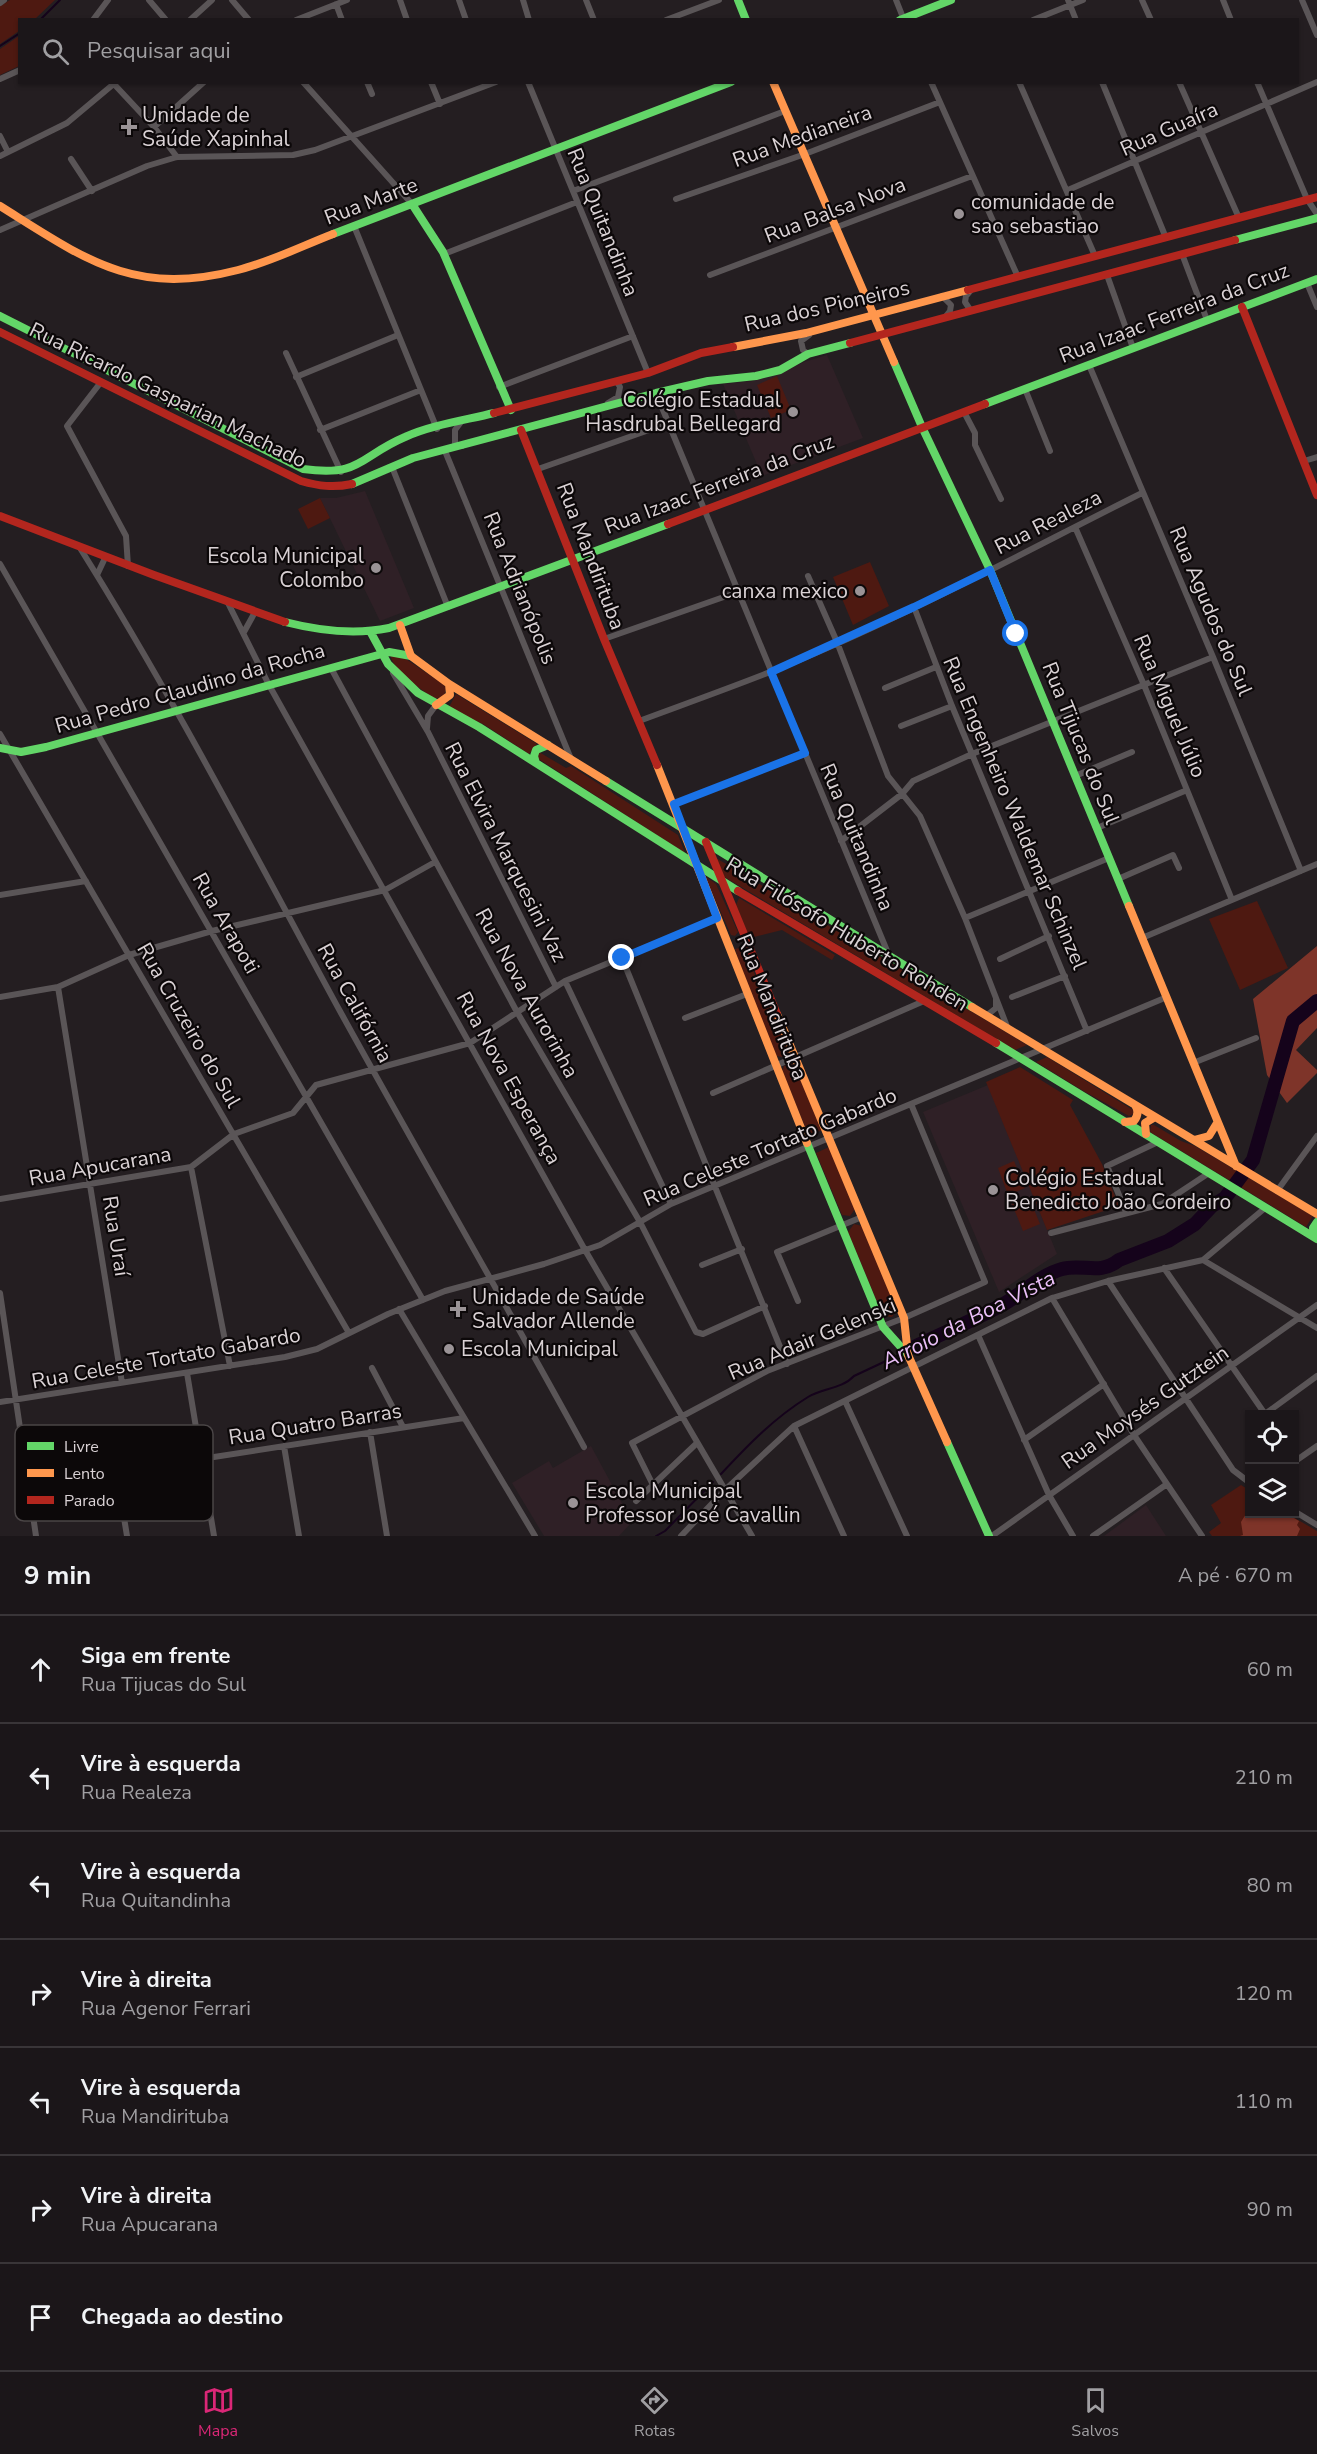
<!DOCTYPE html>
<html lang="pt">
<head>
<meta charset="utf-8">
<style>
	body { margin:0; font-family:"Nunito Sans",sans-serif; background:#282326; color:#f1f3f6 }
	.controls { position:absolute; right:18px; bottom:18px; display:grid; overflow:hidden; border-radius:0px; box-shadow:0 2px 4px #0004 }
	.controls button { width:54px; height:54px; display:grid; place-items:center; padding:0; border:0; border-bottom:2px solid #393538; background:#1b1619; color:#f1f3f6; font:30px sans-serif }
	.stop { position:absolute; width:18px; height:18px; margin:-14px; border:4px solid #1a73e8; border-radius:50%; background:#fff }
	.stop.end { background:#1a73e8; border-color:#fff; box-shadow:0 2px 6px #0008 }
	.list { margin:0; padding:0; list-style:none }
	h2 { display:flex; justify-content:space-between; align-items:center; height:78px; margin:0; padding:0 24px; font-size:26px }
	h2 small { font-size:20px; font-weight:400; color:#a09fa2 }
	.list li { display:grid; grid-template-columns:39px 1fr auto; gap:18px; align-items:center; box-sizing:border-box; height:108px; padding:0 24px; border-top:2px solid #393538 }
	.list b { display:block; font-size:22px; white-space:nowrap }
	.list p { margin:0; font-size:20px; white-space:nowrap; color:#a09fa2 }
	.list em { font-size:20px; font-style:normal; color:#a09fa2 }
	.icon { flex:none; width:33px; height:33px; fill:none; stroke:currentColor; stroke-width:2; stroke-linecap:round; stroke-linejoin:round }
	.map { position:relative; flex:none; width:1317px; height:1536px; overflow:hidden }
	.search { position:absolute; background:#1b1619; box-shadow:0 2px 4px #0004; left:18px; right:18px; top:18px; height:66px; display:flex; align-items:center; gap:15px; box-sizing:border-box; padding:0 21px; border-radius:0px; color:#a09fa2; font-size:22px }
	.sheet { height:834px; background:#1b1619 }
	nav { display:flex; justify-content:space-around; align-items:center; box-sizing:border-box; height:84px; border-top:2px solid #393538; background:#1b1619; font-size:16px; color:#a09fa2 }
	nav a { display:grid; justify-items:center; gap:3px }
	nav .on { color:#db2777 }
	.map>svg:first-child { display:block }
	.built { fill:#2f2026 }
	.green { fill:#4e1911 }
	.forest { fill:#7e3429 }
	.lines { fill:none; stroke-linecap:round; stroke-linejoin:round }
	.stream { stroke:#15031b; stroke-width:2 }
	.river { stroke:#15031b; stroke-width:14 }
	.street { stroke:#5a5557; stroke-width:6 }
	.fast { stroke:#63d668; stroke-width:8 }
	.slow { stroke:#ff974d; stroke-width:8 }
	.jam { stroke:#b3261e; stroke-width:8 }
	.route { stroke:#1a73e8; stroke-width:8 }
	.poi-dot { fill:#9a9396; stroke:#0c0809; stroke-width:2 }
	.labels { text-anchor:middle; stroke-width:4.5; stroke-linejoin:round; paint-order:stroke }
	.poi-label { font-size:21px; fill:#dad2d5; stroke:#0c0809; text-anchor:start }
	.street-label { font-size:21px; fill:#dad2d5; stroke:#0c0809 }
	.water-label { font-size:22px; font-style:italic; fill:#e9bef7; stroke:#0c0809 }
	.key { fill:#0c0809; stroke:#4a4546; stroke-width:1.5 }
	.key-label { font-size:16px; fill:#dad2d5 }
</style>
</head>
<body>
<div class="map">
<svg width="1317" height="1536" viewBox="0 0 1317 1536">
	<rect width="100%" height="100%" fill="#241e21"/>
	<path class="built" d="M827,355L863,438L762,476L723,384L752,381L777,375L804,362Z
		M365,491L414,608L380,621L320,498H336Z
		M988,1085L1057,1254L999,1292L923,1112Z
		M591,1446L632,1522L619,1536H544L512,1483L549,1461L553,1468Z
		M1146,1505L1166,1536H1104Z"/>
	<path class="green" d="M10,0H55L35,19L20,20L19,31L0,44V6Z
		M19,36V66L0,75V49Z
		M777,376L791,410L771,418L757,385Z
		M320,498L330,518L308,529L298,509Z
		M870,562L889,606L853,625L833,577Z
		M397,653L443,684L446,688L444,696L435,699C420,688 394,673 390,654Z
		M456,694L537,744L529,754L483,724L448,709Z
		M539,752L566,768L571,766L678,835L685,853L537,758Z
		M716,858L1027,1045L1015,1050L721,875Z
		M705,876L716,884L738,932L735,936L731,935Z
		M739,898L835,955L832,960L782,930L750,938L736,905Z
		M1257,901L1288,968L1240,990L1209,919Z
		M743,947L789,1052L784,1057L775,1056L749,993L735,949Z
		M1047,1057L1133,1110V1114L1129,1116L1085,1092L1036,1062Z
		M791,1064L796,1066L822,1130L809,1136L782,1071L784,1066Z
		M1020,1067L1073,1100L1070,1105L1102,1164L1119,1206L1047,1230L986,1082Z
		M1151,1125H1154L1181,1141L1195,1146L1313,1216L1306,1227L1150,1132Z
		M829,1147L855,1209L850,1216L842,1215L816,1153Z
		M1014,1161L1025,1188L1008,1195L998,1168Z
		M1029,1197L1040,1224L1023,1231L1012,1204Z
		M854,1224L862,1226L897,1310L892,1317L883,1316L848,1232Z
		M1241,1485L1249,1490L1250,1514H1288L1317,1531V1536H1212L1209,1532L1221,1523L1211,1505Z"/>
	<path class="forest" d="M1317,946V1028L1296,1050L1317,1070V1073L1287,1103L1267,1075L1253,999Z
		M1249,1509L1250,1514H1287L1299,1521L1297,1525L1300,1529L1297,1536H1240L1243,1535L1241,1522Z"/>
	<g class="lines">
		<path class="stream" d="M40,20L60,0
			M0,46L20,33
			M721,1474C748,1445 774,1418 808,1397C822,1388 842,1389 854,1376L903,1353
			M656,1536L665,1531L713,1482"/>
		<path class="river" d="M914,1347C943,1333 974,1320 1002,1305C1022,1294 1040,1275 1062,1269C1083,1263 1099,1276 1119,1260L1168,1241L1195,1224L1212,1206L1225,1198L1253,1160L1293,1021L1317,1001"/>
		<path class="street" d="M149,0L166,20
			M232,0L249,20
			M400,0L407,20
			M459,0L466,20
			M523,0L529,20
			M586,0L594,20
			M896,0L904,20
			M1068,0L1076,20
			M1142,0L1151,20
			M1223,0L1231,20
			M1302,0L1317,35
			M0,3L4,0
			M336,4L342,20
			M93,20L108,0
			M190,20L212,0
			M296,20L347,0
			M666,20L719,0
			M1033,20L1083,0
			M0,79L20,70
			M303,82L412,204
			M367,82L372,94
			M431,82L440,104
			M528,82L648,373
			M931,82L1018,277
			M1019,82L1095,256
			M1102,82L1166,238
			M1179,82L1239,218
			M1257,82L1307,199L1317,214
			M113,83L154,127L177,157
			M154,127L204,82
			M0,136L8,152
			M0,156L67,123L116,82
			M71,159L92,191
			M1068,190L1317,82
			M573,191L785,111
			M676,199L805,154L940,102
			M354,226L437,429
			M0,230L147,166L177,157L293,155L315,150L496,82
			M444,254L577,202
			M1182,254L1207,320
			M710,275L972,176
			M1107,275L1133,348
			M1307,283L1317,307
			M971,290L966,296L965,302L971,311
			M942,296L951,305L950,311L946,316
			M286,353L341,472
			M808,354L803,350L801,341L809,335
			M1089,365L1213,657L1301,871
			M296,377L398,335
			M101,382L67,426L126,536L128,566
			M499,387L633,336
			M1025,389L1050,451
			M656,393L890,958
			M608,403L618,397L620,387L617,382
			M964,412L975,433V445L1001,499
			M461,422L455,430V443L462,446
			M320,430L421,390
			M445,451L571,759
			M1304,461L1317,457
			M392,467L448,607
			M538,469L669,423
			M1075,527L1144,685L1232,900
			M80,548C174,698 256,857 341,1013C421,1158 505,1302 584,1447
			M0,564L423,1300
			M97,575L105,558
			M808,576L837,642L888,776L920,816L965,918L1008,1029
			M228,603L269,685L585,1250L752,1536
			M914,607L952,706L1087,1031
			M244,632L255,612
			M604,639L738,592
			M331,668L517,1012L640,1222L696,1332L703,1334L765,1306
			M393,673L428,732L556,987
			M885,688L936,667
			M639,721C682,705 727,689 770,672C898,621 1020,554 1142,493
			M901,726L952,706
			M427,728L428,716L436,705
			M0,734L349,1333
			M1075,776L1132,752
			M674,804L805,753
			M1097,828L1187,790
			M841,841L902,794L913,781L972,754L1213,657
			M1118,879L1173,855L1179,868
			M0,895L86,881
			M965,918L1109,858
			M1142,938L1317,864
			M622,958L787,1364
			M1000,959L1049,936
			M565,981L671,1204
			M58,987L122,1383
			M0,997L58,987L129,955L212,931L385,890L435,862
			M1012,997L1065,976
			M986,1016L996,1008V999
			M685,1018L747,994
			M1193,1063L1256,1038
			M713,1093L924,1001
			M191,1167L230,1366
			M1277,1191L1317,1136
			M0,1199L191,1167L234,1134L293,1113L316,1085L470,1043L565,981L717,918
			M1126,1212L1107,1166L1158,1142
			M1051,1233L1162,1204L1209,1173
			M1203,1260L1317,1328
			M702,1265L742,1249
			M1164,1268L1265,1414
			M1108,1281L1233,1470L1250,1483
			M0,1293L36,1536
			M1052,1298L1134,1435L1202,1536
			M798,1301L777,1252L862,1217
			M399,1309L535,1536
			M978,1335L1049,1495L1073,1536
			M372,1368L403,1427
			M187,1373L214,1536
			M845,1401L907,1536
			M0,1402L285,1357L317,1349L388,1314L445,1291L544,1264L600,1245L671,1204L1167,997
			M1265,1414L1317,1376
			M794,1426L844,1536
			M370,1432L387,1536
			M1024,1440L1104,1384
			M284,1446L299,1536
			M1294,1462L1317,1446
			M116,1469L127,1536
			M28,1485L116,1469L201,1459L464,1418
			M653,1485L632,1443L767,1371L904,1318L985,1282L911,1104
			M636,1501L697,1443
			M1294,1511L1317,1525
			M681,1536L725,1490L794,1426L1052,1298L1108,1281L1203,1260L1265,1208
			M992,1536L1317,1305
			M1093,1536L1167,1484"/>
		<path class="fast" d="M738,0L746,20
			M900,20L951,0
			M412,204L443,252L511,410
			M333,234L731,82
			M1235,240L1317,218
			M0,316L303,469C362,477 358,457 405,437C431,425 466,420 494,413
			M894,362L922,427L990,570L1129,906
			M985,404L1317,279
			M352,484L413,458L656,393L708,381L756,376L780,370L808,354L850,343
			M285,622C320,631 354,635 389,628L668,524
			M370,631L388,664L418,693L479,727L738,891
			M0,748L21,752L46,747L389,652L411,656
			M536,763L534,756L536,750L548,745
			M606,781L972,1007
			M996,1043L1317,1239
			M807,1143L883,1327L908,1355
			M1315,1237L1313,1228L1317,1222
			M947,1442L989,1536"/>
		<path class="slow" d="M773,82L894,362
			M0,206C85,259 133,297 238,270C270,262 302,246 333,234
			M733,347L806,333L968,290
			M400,625L411,656L449,684L606,781
			M436,705L450,695L449,684
			M657,765L807,1143
			M1129,906L1236,1166
			M972,1007L1317,1214
			M777,1014L904,1318L908,1355L947,1442
			M1125,1122L1134,1121C1138,1116 1139,1111 1135,1105
			M1146,1134L1145,1123L1155,1117
			M1194,1140L1209,1136L1217,1123"/>
		<path class="jam" d="M968,290L1317,197
			M1242,307L1317,495
			M0,332L301,481C319,486 333,488 352,484
			M850,343L1235,240
			M494,413L648,373L701,353L733,347
			M521,430L604,639L657,765
			M0,516L154,575L285,622
			M668,524L985,404
			M706,842L777,1014
			M738,891L996,1043"/>
	</g>
	<g class="lines">
		<path class="route" d="M622,958L717,918L674,804L805,753L771,672L914,607L990,570L1016,634"/>
	</g>
	<g class="poi-dot">
		<path d="M126 118h6v6h6v6h-6v6h-6v-6h-6v-6h6z"/>
		<circle cx="959" cy="214" r="6"/>
		<circle cx="793" cy="412" r="6"/>
		<circle cx="376" cy="568" r="6"/>
		<circle cx="860" cy="591" r="6"/>
		<circle cx="993" cy="1190" r="6"/>
		<path d="M455 1300h6v6h6v6h-6v6h-6v-6h-6v-6h6z"/>
		<circle cx="449" cy="1349" r="6"/>
		<circle cx="573" cy="1503" r="6"/>
	</g>
	<g class="labels">
		<g class="poi-label">
			<text x="142" y="122">Unidade de<tspan x="142" dy="24">Saúde Xapinhal</tspan></text>
			<text x="971" y="209">comunidade de<tspan x="971" dy="24">sao sebastiao</tspan></text>
			<text x="781" y="407" text-anchor="end">Colégio Estadual<tspan x="781" dy="24">Hasdrubal Bellegard</tspan></text>
			<text x="364" y="563" text-anchor="end">Escola Municipal<tspan x="364" dy="24">Colombo</tspan></text>
			<text x="848" y="598" text-anchor="end">canxa mexico</text>
			<text x="1005" y="1185">Colégio Estadual<tspan x="1005" dy="24">Benedicto João Cordeiro</tspan></text>
			<text x="472" y="1304">Unidade de Saúde<tspan x="472" dy="24">Salvador Allende</tspan></text>
			<text x="461" y="1356">Escola Municipal</text>
			<text x="585" y="1498">Escola Municipal<tspan x="585" dy="24">Professor José Cavallin</tspan></text>
		</g>
		<g class="street-label">
			<text transform="translate(1169 129) rotate(-24)" y="7">Rua Guaíra</text>
			<text transform="translate(802 136) rotate(-20)" y="7">Rua Medianeira</text>
			<text transform="translate(371 201) rotate(-21)" y="7">Rua Marte</text>
			<text transform="translate(835 210) rotate(-21)" y="7">Rua Balsa Nova</text>
			<text transform="translate(603 222) rotate(68)" y="7">Rua Quitandinha</text>
			<text transform="translate(827 306) rotate(-13)" y="7">Rua dos Pioneiros</text>
			<text transform="translate(1174 313) rotate(-21)" y="7">Rua Izaac Ferreira da Cruz</text>
			<text transform="translate(168 395) rotate(26)" y="7">Rua Ricardo Gasparian Machado</text>
			<text transform="translate(719 484) rotate(-21)" y="7">Rua Izaac Ferreira da Cruz</text>
			<text transform="translate(1048 522) rotate(-27)" y="7">Rua Realeza</text>
			<text transform="translate(591 556) rotate(69)" y="7">Rua Mandirituba</text>
			<text transform="translate(520 588) rotate(68)" y="7">Rua Adrianópolis</text>
			<text transform="translate(1211 611) rotate(67)" y="7">Rua Agudos do Sul</text>
			<text transform="translate(190 688) rotate(-16)" y="7">Rua Pedro Claudino da Rocha</text>
			<text transform="translate(1170 706) rotate(67)" y="7">Rua Miguel Júlio</text>
			<text transform="translate(1081 743) rotate(68)" y="7">Rua Tijucas do Sul</text>
			<text transform="translate(1015 813) rotate(67)" y="7">Rua Engenheiro Waldemar Schinzel</text>
			<text transform="translate(857 837) rotate(67)" y="7">Rua Quitandinha</text>
			<text transform="translate(506 852) rotate(63)" y="7">Rua Elvira Marquesini Vaz</text>
			<text transform="translate(226 923) rotate(60)" y="7">Rua Arapoti</text>
			<text transform="translate(847 934) rotate(31)" y="7">Rua Filósofo Huberto Rohden</text>
			<text transform="translate(527 993) rotate(61)" y="7">Rua Nova Aurorinha</text>
			<text transform="translate(355 1003) rotate(61)" y="7">Rua Califórnia</text>
			<text transform="translate(772 1007) rotate(68)" y="7">Rua Mandirituba</text>
			<text transform="translate(189 1025) rotate(60)" y="7">Rua Cruzeiro do Sul</text>
			<text transform="translate(509 1078) rotate(61)" y="7">Rua Nova Esperança</text>
			<text transform="translate(770 1147) rotate(-23)" y="7">Rua Celeste Tortato Gabardo</text>
			<text transform="translate(100 1166) rotate(-10)" y="7">Rua Apucarana</text>
			<text transform="translate(116 1236) rotate(81)" y="7">Rua Uraí</text>
			<text transform="translate(812 1339) rotate(-23)" y="7">Rua Adair Gelenski</text>
			<text transform="translate(166 1358) rotate(-10)" y="7">Rua Celeste Tortato Gabardo</text>
			<text transform="translate(1145 1407) rotate(-35)" y="7">Rua Moysés Gutztein</text>
			<text transform="translate(315 1424) rotate(-9)" y="7">Rua Quatro Barras</text>
		</g>
		<g class="water-label">
			<text transform="translate(968 1319) rotate(-27)" y="8">Arroio da Boa Vista</text>
		</g>
	</g>
	<rect x="15" y="1425" width="198" height="96" rx="9" class="key"/>
	<rect x="27" y="1442" width="27" height="8" fill="#63d668"/>
	<rect x="27" y="1469" width="27" height="8" fill="#ff974d"/>
	<rect x="27" y="1496" width="27" height="8" fill="#b3261e"/>
	<g class="key-label">
		<text x="64" y="1452">Livre</text>
		<text x="64" y="1479">Lento</text>
		<text x="64" y="1506">Parado</text>
	</g>
</svg>
<div class="controls">
<button><svg class="icon" aria-label="locate" viewBox="0 0 24 24"><circle cx="12" cy="12" r="6"/><path d="M12 2v4M12 18v4M2 12h4M18 12h4"/></svg></button>
<button><svg class="icon" aria-label="layers" viewBox="0 0 24 24"><path d="M12 4l9 5-9 5-9-5zM3 14l9 5 9-5"/></svg></button>
</div>
<div class="stop" style="left:1016px;top:634px"></div>
<div class="stop end" style="left:622px;top:958px"></div>
<div class="search"><svg class="icon" aria-label="search" viewBox="0 0 24 24"><circle cx="10" cy="10" r="6"/><path d="M15 15l6 6"/></svg>Pesquisar aqui</div>
</div>
<section class="sheet">
<h2>9 min<small>A pé · 670 m</small></h2>
<ul class="list">
<li><svg class="icon" aria-label="ahead" viewBox="0 0 24 24"><path d="M12 20V5M6 11l6-6 6 6"/></svg><div><b>Siga em frente</b><p>Rua Tijucas do Sul</p></div><em>60 m</em></li>
<li><svg class="icon" aria-label="left" viewBox="0 0 24 24"><path d="M17 20v-9H6M10 6l-5 5 5 5"/></svg><div><b>Vire à esquerda</b><p>Rua Realeza</p></div><em>210 m</em></li>
<li><svg class="icon" aria-label="left" viewBox="0 0 24 24"><path d="M17 20v-9H6M10 6l-5 5 5 5"/></svg><div><b>Vire à esquerda</b><p>Rua Quitandinha</p></div><em>80 m</em></li>
<li><svg class="icon" aria-label="right" viewBox="0 0 24 24"><path d="M7 20v-9h11M14 6l5 5-5 5"/></svg><div><b>Vire à direita</b><p>Rua Agenor Ferrari</p></div><em>120 m</em></li>
<li><svg class="icon" aria-label="left" viewBox="0 0 24 24"><path d="M17 20v-9H6M10 6l-5 5 5 5"/></svg><div><b>Vire à esquerda</b><p>Rua Mandirituba</p></div><em>110 m</em></li>
<li><svg class="icon" aria-label="right" viewBox="0 0 24 24"><path d="M7 20v-9h11M14 6l5 5-5 5"/></svg><div><b>Vire à direita</b><p>Rua Apucarana</p></div><em>90 m</em></li>
<li><svg class="icon" aria-label="arrive" viewBox="0 0 24 24"><path d="M6 21V4h12l-3 4 3 4H6"/></svg><div><b>Chegada ao destino</b></div></li>
</ul>
</section>
<nav>
<a class="on"><svg class="icon" aria-label="map" viewBox="0 0 24 24"><path d="M3 6l6-2 6 2 6-2v14l-6 2-6-2-6 2zM9 4v14M15 6v14"/></svg>Mapa</a>
<a><svg class="icon" aria-label="directions" viewBox="0 0 24 24"><path d="M12 3l9 9-9 9-9-9zM9 14v-3h6M13 9l2 2-2 2"/></svg>Rotas</a>
<a><svg class="icon" aria-label="saved" viewBox="0 0 24 24"><path d="M7 4h10v16l-5-4-5 4z"/></svg>Salvos</a>
</nav>
</body>
</html>
